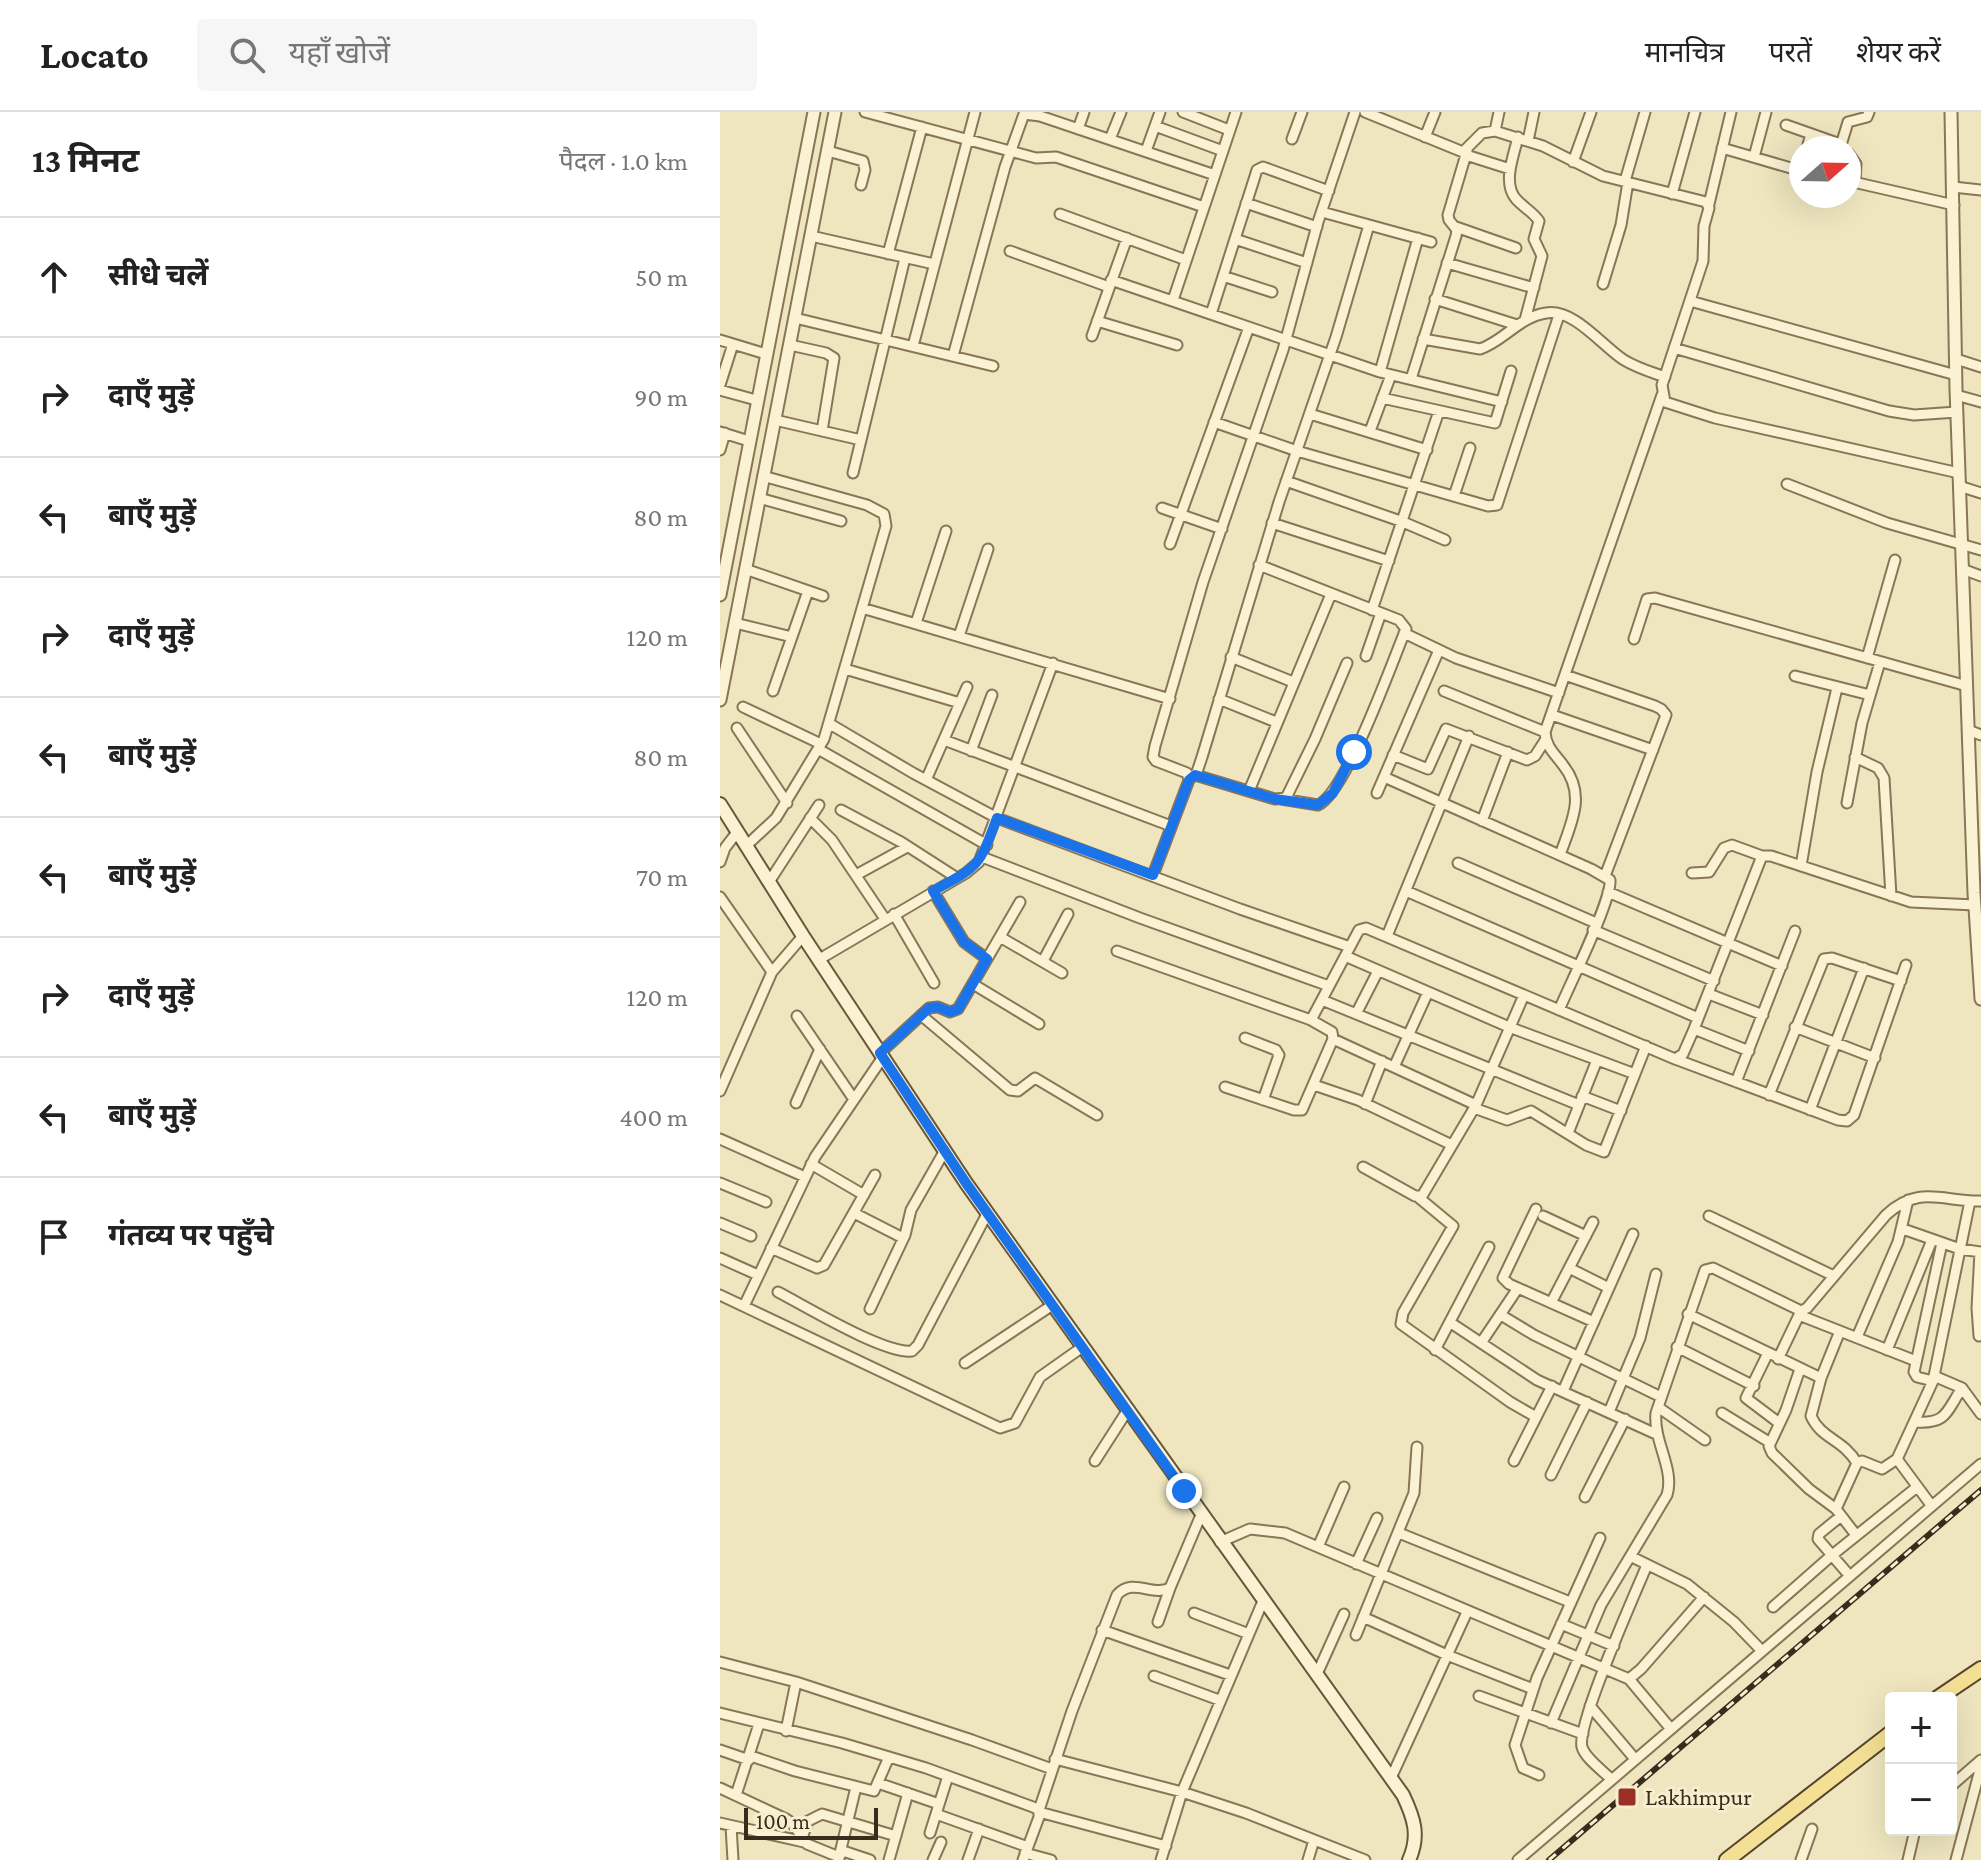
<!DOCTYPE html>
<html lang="hi">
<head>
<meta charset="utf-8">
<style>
	body { margin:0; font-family:"Crimson Pro","Noto Sans Devanagari",serif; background:#f6f6f6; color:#222 }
	.controls { position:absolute; right:24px; bottom:24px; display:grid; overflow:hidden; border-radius:8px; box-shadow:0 8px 32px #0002 }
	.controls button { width:72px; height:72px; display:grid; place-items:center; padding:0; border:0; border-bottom:2px solid #e0e0e0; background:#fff; color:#222; font:40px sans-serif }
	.compass { position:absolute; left:1069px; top:24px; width:72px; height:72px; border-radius:50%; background:#fff; box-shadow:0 8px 32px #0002; rotate:70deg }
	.scale { position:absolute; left:24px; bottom:20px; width:134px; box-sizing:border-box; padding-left:8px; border:4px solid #382c1c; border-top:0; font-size:22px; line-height:28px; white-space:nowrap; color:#382c1c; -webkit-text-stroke:6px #f6efcf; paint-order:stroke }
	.stop { position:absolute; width:24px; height:24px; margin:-18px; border:6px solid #1a73e8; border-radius:50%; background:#fff }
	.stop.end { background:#1a73e8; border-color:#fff; box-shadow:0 2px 8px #0008 }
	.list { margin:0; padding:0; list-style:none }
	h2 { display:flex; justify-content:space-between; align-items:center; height:104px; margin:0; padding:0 32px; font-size:34px }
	h2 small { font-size:26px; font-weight:400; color:#767676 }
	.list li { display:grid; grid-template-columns:52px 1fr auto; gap:24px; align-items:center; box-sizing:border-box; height:120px; padding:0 32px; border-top:2px solid #e0e0e0 }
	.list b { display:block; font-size:30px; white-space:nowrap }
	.list em { font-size:26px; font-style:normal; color:#767676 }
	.icon { flex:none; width:44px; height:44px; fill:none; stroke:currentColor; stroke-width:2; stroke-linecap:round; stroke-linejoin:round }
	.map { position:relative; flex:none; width:1261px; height:1748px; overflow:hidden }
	header { display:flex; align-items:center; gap:48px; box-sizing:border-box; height:112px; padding:0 40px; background:#fff; border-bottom:2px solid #e0e0e0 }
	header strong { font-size:38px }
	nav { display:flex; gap:44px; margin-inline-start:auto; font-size:28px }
	.search { width:560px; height:72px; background:#f6f6f6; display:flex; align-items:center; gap:20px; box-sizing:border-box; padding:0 28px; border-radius:8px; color:#767676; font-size:30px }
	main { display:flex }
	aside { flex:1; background:#fff }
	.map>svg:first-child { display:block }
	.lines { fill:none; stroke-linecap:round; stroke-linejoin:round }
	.minor-casing { stroke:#897657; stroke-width:13 }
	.tertiary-casing { stroke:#897657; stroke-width:15 }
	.secondary-casing { stroke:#6a573a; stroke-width:16 }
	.primary-casing { stroke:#56442c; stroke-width:18 }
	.minor { stroke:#faf2d3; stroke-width:9 }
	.tertiary { stroke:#faf2d3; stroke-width:11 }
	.secondary { stroke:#faf2d3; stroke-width:12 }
	.primary { stroke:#f4e095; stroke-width:14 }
	.rail-casing { stroke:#382c1c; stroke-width:6 }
	.rail { stroke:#f6efcf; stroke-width:3; stroke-dasharray:9; stroke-linecap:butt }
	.route { stroke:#1a73e8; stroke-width:10 }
	.poi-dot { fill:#9a3025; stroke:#f6efcf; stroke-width:3 }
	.labels { text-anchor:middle; stroke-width:6; stroke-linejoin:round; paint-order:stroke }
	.poi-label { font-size:24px; fill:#382c1c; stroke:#f6efcf; text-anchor:start }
</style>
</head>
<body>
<header>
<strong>Locato</strong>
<div class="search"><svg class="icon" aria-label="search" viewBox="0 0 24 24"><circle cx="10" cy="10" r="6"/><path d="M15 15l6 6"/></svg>यहाँ खोजें</div>
<nav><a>मानचित्र</a><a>परतें</a><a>शेयर करें</a></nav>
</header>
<main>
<aside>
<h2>13 मिनट<small>पैदल · 1.0 km</small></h2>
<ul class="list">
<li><svg class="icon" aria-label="ahead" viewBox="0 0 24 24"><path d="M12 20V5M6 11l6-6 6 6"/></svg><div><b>सीधे चलें</b></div><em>50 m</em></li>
<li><svg class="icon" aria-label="right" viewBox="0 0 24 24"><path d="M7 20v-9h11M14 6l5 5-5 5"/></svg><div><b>दाएँ मुड़ें</b></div><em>90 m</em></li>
<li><svg class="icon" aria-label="left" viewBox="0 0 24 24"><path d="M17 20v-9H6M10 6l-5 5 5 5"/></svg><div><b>बाएँ मुड़ें</b></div><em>80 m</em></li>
<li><svg class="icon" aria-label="right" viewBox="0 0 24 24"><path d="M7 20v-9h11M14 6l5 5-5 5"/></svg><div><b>दाएँ मुड़ें</b></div><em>120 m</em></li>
<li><svg class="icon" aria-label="left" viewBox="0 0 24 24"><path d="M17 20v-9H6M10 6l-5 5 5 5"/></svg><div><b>बाएँ मुड़ें</b></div><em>80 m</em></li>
<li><svg class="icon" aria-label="left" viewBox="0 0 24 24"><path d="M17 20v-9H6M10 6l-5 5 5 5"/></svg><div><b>बाएँ मुड़ें</b></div><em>70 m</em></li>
<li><svg class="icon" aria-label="right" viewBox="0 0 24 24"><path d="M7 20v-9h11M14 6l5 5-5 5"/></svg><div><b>दाएँ मुड़ें</b></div><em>120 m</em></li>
<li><svg class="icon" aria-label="left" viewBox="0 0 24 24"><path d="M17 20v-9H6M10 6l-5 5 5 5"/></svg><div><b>बाएँ मुड़ें</b></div><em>400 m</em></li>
<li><svg class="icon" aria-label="arrive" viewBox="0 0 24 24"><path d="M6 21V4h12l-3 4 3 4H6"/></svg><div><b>गंतव्य पर पहुँचे</b></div></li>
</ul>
</aside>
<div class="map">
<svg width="1261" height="1748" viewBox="0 0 1261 1748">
	<rect width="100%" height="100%" fill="#efe6bf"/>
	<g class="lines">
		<defs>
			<path id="minor" d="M145,0L316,46L336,45L484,95
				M463,0L509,18
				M645,0L743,40L762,21L775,19L823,34L883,64L986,90L989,96L984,114L983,149L942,273L945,290L995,306L1239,361
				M1066,13L1117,31L1122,36
				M435,14L503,39
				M358,17L364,0
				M775,19L779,0
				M705,25L715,0
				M798,25C794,43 782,71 796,87C803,95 813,100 819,109L814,127L822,144L805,208
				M390,27L401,0
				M572,27L582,0
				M808,29L814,0
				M1121,33L1128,10L1147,5L1149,0
				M1002,36L1081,59
				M1087,36L1091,22
				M108,39L143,49L145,58L141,73
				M426,39L440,0
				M1129,42L1136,52L1135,70
				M746,43L790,57
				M1034,45L1046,0
				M853,50L871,0
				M905,69L925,0
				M1129,69L1234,93
				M1233,75L1261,78
				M952,82L975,0
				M526,91L597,115
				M989,92L1011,0
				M602,100L711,130
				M340,102L466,148
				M736,115L796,136
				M91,124L214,152
				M515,127L587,151
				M290,139L389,175
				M168,142L202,15
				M727,151L814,176
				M503,164L552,180
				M391,168L660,260L782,290
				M883,172L901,113L908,70
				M715,187L797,213
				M453,188L516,0
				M970,189L1236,263
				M491,202L537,58L543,55L609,79
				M75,206L273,254
				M377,209L457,233
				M372,224L407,126
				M703,227L760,237C784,229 799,205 826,201C854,196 883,235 904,248C917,256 931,260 945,265
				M0,228L46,242
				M70,233L106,241L114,246L102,319
				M193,234L255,0
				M954,236L1169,299L1194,303L1237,300
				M233,244L285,55L304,2L320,4L495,63
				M1236,247L1261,255
				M660,260L698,126
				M691,267L736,124L737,118L729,108L728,103L747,39
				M0,273L13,232
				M0,278L36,288
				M1236,283L1261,290
				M662,286L775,311L791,259
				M590,302L707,338
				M55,308L141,328
				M494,310L577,339L768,394L777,393L839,203
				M650,319L671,263
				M0,320L29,329
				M0,338L5,321
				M133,361L185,146
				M566,369L683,410L725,428
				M1067,372L1167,411L1261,438
				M1239,374L1261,381
				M734,384L750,336
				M39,386L121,409
				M442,396L502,417
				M552,411L669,449
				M450,432L529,215
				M539,453L679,508L686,517C672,550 626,681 598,693L561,687
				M25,457L103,484
				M1242,457L1261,464
				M142,496L450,587
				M652,498L719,299
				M15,511L72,525
				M196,511L226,419
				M684,521L736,546L839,581
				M239,524L268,437
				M914,527L927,487L935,486L1247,574
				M646,544L661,501
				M511,545L573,570
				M1147,546L1175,448
				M125,557L240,591
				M845,563L935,594L941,597L946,603L885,764
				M1075,564L1150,583
				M53,579L88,479
				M724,579L825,620
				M499,587L556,610
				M23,595L101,632
				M832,603L933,638
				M110,612L193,661L277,706L520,797L630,835
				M17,616L67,691
				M1248,618L1261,623
				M224,628L451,714
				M98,637L267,733
				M251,639L272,583
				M673,643L708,657L726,617L807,648L815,644L826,627
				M1135,645L1158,656L1164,666L1171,784
				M475,663L555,687L566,686L595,627L627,551
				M664,665L871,757L890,768C892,788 849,874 839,898
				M206,668L247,575
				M469,668L477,660L482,645L559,390L616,225L649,113
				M529,679L611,482
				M657,681L719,538
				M1127,691L1142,611L1160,550
				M121,698L181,730L237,766
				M90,706L112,728L165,807
				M762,709L788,640
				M26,734L56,706L104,627L166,414L164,402L147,393L43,364
				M840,743C851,711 867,683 843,653C834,641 826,635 825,620L942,283
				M262,745L420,806L609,874
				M0,750L5,736L18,719
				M738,751L876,811
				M1081,754L1097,660L1117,576
				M972,761L989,760L1004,736L1012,733L1042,744
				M136,763L187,735
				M433,763L469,668L467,661L436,649L433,645L435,634L483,470L563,238L598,110L635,0
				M49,770L99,693
				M213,779L244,830L267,847
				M686,779L978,906
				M888,780L1062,854
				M0,785L52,860
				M174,802L214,871
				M873,818L994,869
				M667,824L749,624
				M280,825L342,861
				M397,839L591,908L639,818L646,816L955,947L963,942L974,917L1042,744H1051L1191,790L1255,793
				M625,844L789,915L915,962
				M98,848L246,761L259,750L333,551
				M323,849L348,802
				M253,872L319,912
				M989,882L1043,903
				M602,888L859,993
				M636,902L658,859
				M201,903L290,978L298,979L315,966L377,1003
				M77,904L133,986
				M1075,915L1155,946
				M974,917L1029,939
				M525,926L556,938L559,943L543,988
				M613,927L756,993
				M160,941L209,896L218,895L230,900L238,897L300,790
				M955,947L1118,1008L1127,1009L1134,1003L1186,853
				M674,955L708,880
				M1016,970L1075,819
				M594,973L638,988L732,1033
				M505,975L574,998H582L613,927L612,920L591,908
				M0,979L52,860L83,824
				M1049,983L1104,847L1112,846L1181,869
				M862,984L901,999
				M76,991L100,937
				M645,992L662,949
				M754,996L787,1008L811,999L866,1033L884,1040L926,934
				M1090,998L1144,856
				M848,1021L877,948
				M0,1027L85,1065
				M91,1052L144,1083
				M643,1055L695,1084H702L756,993L804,883
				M0,1071L46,1090
				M698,1085L733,1114L683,1201L681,1212L790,1290L816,1305
				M816,1097L783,1166L789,1172L874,1210
				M134,1101L183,1126
				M823,1104L866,1124
				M989,1104L1114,1164
				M0,1111L31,1124
				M1183,1117L1240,1137L1261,1140
				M51,1136L97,1156L104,1153L155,1063
				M0,1146L38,1163
				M849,1156L889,1176
				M58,1180C87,1195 164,1242 192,1239L198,1233L267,1102
				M0,1183L280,1316L295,1311L320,1265L361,1236
				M831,1191L873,1110
				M24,1194L95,1045L163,945
				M150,1197L185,1123L191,1098L224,1040
				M968,1202L1101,1266
				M781,1203L814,1223L941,1285
				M1079,1203L1196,1249
				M731,1211L817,1268L936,1322
				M1120,1219L1101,1266L1091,1304C1101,1327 1123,1327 1137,1351
				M1259,1224L1257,1196L1260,1140
				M1137,1225L1178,1130L1188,1088
				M761,1231L798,1176
				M957,1235L1034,1274
				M715,1238L769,1135
				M1167,1238L1212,1128
				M1048,1241L1026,1286L1059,1311
				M1058,1247L1081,1199
				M245,1251L331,1194
				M1080,1257L1066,1298L1049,1334L1052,1341L1089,1377L1116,1397L1136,1423
				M1214,1264L1242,1276L1261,1302
				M1213,1269L1197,1265L1194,1260L1222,1131
				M843,1279L913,1122
				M938,1295L985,1328
				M889,1300L920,1226L936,1162
				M1002,1301L1049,1330
				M1196,1310C1227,1312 1226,1300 1242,1276
				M375,1349L407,1299
				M794,1349L832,1274
				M831,1363L867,1290
				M865,1385L905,1307
				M1211,1393L1177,1347L1213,1269L1250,1089
				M1116,1397L1137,1351L1142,1349L1162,1357L1177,1347
				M1121,1404L1099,1422L1098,1427L1129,1463
				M679,1421L850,1490
				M500,1430L530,1417L565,1421L909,1567L921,1557L984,1485
				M598,1435L624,1375
				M912,1445L967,1472L1014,1510L1042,1539
				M636,1452L657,1406
				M1053,1495L1111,1444L1197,1375
				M474,1501L529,1522
				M643,1505L727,1543L813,1577
				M438,1510L450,1476
				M841,1512L894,1534
				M382,1518L510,1563
				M636,1523L694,1381L697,1335
				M0,1550L76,1570L66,1619
				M597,1562L624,1502
				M434,1564L499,1588
				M909,1567L951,1617
				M76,1570L252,1628L332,1657
				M759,1584L863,1622
				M870,1594L915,1647
				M0,1601L122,1631L206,1656L313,1695L319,1698V1705L303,1748
				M831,1611L881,1493L947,1383C955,1357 933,1329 936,1301L985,1158L993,1156L1081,1199L1087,1196L1166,1103C1199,1072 1223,1090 1261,1089
				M0,1638L29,1648
				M31,1644L75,1659L154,1679L169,1645
				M335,1647L462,1680L526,1701L645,1748
				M819,1663L803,1656L795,1633L817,1566L880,1426
				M671,1666L747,1500
				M891,1667C883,1659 865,1646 862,1635C856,1613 915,1482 927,1453
				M158,1671L219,1692
				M1231,1674L1261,1648
				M0,1676L66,1707L72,1711L87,1732L119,1745V1748
				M16,1683L39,1612
				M319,1698L352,1599L397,1483C413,1465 432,1485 450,1476L481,1403
				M319,1700L446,1734
				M216,1702L308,1735
				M0,1711L84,1730
				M11,1714L13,1748
				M210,1721L228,1664
				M82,1726L88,1709L102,1702L176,1724
				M120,1741L136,1675
				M305,1741L331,1748
				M119,1745L123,1739L150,1748
				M169,1748L188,1681
				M213,1748L221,1730
				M248,1748L259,1717
				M441,1748L462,1680L543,1489
				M588,1748L594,1728
				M798,1748L1261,1352
				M1081,1748L1092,1717
				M1188,1748L1195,1718
				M1236,1748L1261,1654"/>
			<path id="tertiary" d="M1231,0L1236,277L1254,781L1261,887
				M0,483L94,0
				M0,588L115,0"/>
			<path id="secondary" d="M0,692L83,824L246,1071L683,1683C694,1706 700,1724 689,1748"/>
			<path id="primary" d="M1218,1586L1261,1557
				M1007,1748L1171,1621"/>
		</defs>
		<use href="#minor" class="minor-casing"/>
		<use href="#tertiary" class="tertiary-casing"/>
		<use href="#secondary" class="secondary-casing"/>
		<use href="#primary" class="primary-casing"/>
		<use href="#minor" class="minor"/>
		<use href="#tertiary" class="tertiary"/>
		<use href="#secondary" class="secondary"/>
		<use href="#primary" class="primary"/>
		<defs>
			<path id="rail" d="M829,1748L1261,1378"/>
		</defs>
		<use href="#rail" class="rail-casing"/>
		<use href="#rail" class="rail"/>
	</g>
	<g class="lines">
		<path class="route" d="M464,1379L246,1071L160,941L209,896L218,895L230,900L238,897L267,847L244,830L213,779C259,754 259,755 277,706L433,763L469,668L475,663L555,687L598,693L613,681L634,640"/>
	</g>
	<rect class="poi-dot" x="897" y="1675" width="20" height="20" rx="4"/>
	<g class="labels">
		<g class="poi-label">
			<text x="925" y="1693">Lakhimpur</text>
		</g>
	</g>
</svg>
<div class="controls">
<button>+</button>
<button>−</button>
</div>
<svg class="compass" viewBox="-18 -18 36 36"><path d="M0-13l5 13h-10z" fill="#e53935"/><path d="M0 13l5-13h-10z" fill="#767676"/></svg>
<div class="scale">100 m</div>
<div class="stop" style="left:634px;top:640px"></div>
<div class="stop end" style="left:464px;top:1379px"></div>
</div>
</main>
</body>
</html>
